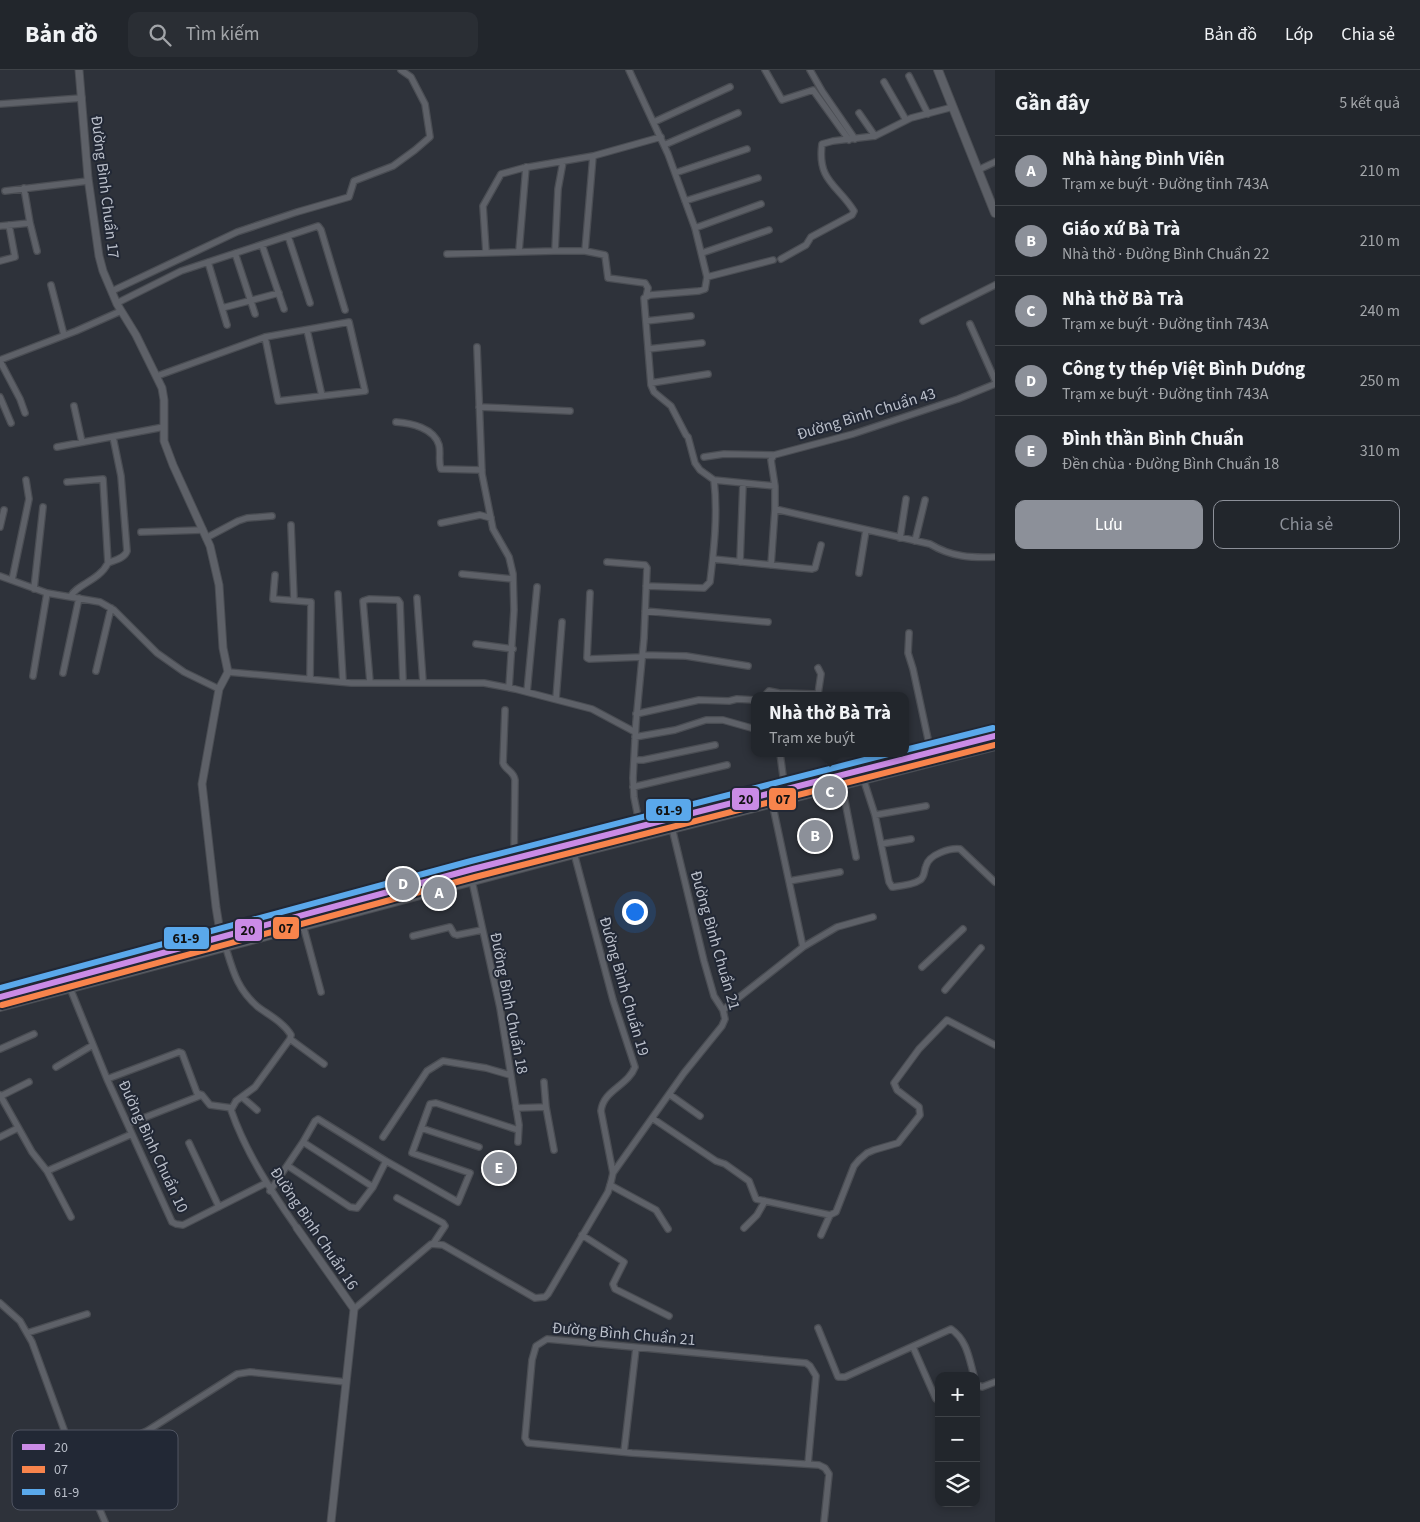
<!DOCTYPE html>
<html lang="vi">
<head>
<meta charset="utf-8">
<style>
	body { margin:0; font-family:"Source Sans 3",sans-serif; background:#2a2e34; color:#f1f3f6 }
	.controls { position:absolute; right:15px; bottom:15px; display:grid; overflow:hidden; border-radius:10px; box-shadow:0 2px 8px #0003 }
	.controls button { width:45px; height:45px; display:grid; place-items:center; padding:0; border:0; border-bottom:1px solid #3f4348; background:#22262c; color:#f1f3f6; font:25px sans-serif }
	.you { position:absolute; left:634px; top:841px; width:18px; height:18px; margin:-12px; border:4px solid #fff; border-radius:50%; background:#1a73e8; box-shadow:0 0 0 8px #1a73e833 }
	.badge { display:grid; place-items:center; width:32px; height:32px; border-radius:50%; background:#8c9099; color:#fff; font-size:16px; font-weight:700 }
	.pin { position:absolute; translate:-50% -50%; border:2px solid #fff; box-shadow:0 1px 5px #0006 }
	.popup { position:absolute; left:751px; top:622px; width:158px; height:65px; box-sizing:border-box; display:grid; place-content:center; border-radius:10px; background:#22262c; filter:drop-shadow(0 1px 4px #0005); font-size:16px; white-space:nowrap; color:#a2a5a9 }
	.popup b { font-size:19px; color:#f1f3f6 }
	.popup::after { content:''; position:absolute; left:50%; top:100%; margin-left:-10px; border:10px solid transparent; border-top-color:#22262c }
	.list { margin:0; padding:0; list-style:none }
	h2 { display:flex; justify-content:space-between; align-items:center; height:65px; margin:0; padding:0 20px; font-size:21px }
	h2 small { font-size:16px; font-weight:400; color:#a2a5a9 }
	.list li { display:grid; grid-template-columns:32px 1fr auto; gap:15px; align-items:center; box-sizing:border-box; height:70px; padding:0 20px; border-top:1px solid #3f4348 }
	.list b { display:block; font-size:19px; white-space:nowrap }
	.list p { margin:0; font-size:16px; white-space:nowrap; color:#a2a5a9 }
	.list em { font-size:16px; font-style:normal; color:#a2a5a9 }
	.actions { display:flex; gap:10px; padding:15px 20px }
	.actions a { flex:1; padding:11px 0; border:1px solid #8c9099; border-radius:10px; text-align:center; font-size:18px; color:#8c9099 }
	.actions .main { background:#8c9099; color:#fff }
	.icon { flex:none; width:28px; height:28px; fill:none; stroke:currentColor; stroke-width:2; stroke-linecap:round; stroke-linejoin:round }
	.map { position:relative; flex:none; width:995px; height:1452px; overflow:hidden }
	header { display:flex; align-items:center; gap:30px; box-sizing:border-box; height:70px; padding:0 25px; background:#22262c; border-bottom:1px solid #3f4348 }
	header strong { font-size:24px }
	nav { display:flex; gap:28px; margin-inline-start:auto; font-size:18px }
	.search { width:350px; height:45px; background:#2a2e34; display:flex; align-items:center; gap:12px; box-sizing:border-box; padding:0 18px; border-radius:10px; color:#a2a5a9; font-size:19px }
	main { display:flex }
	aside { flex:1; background:#22262c }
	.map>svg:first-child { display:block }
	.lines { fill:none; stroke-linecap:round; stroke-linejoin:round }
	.minor-casing { stroke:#4a4d53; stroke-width:8 }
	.tertiary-casing { stroke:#4a4d53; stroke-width:9 }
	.secondary-casing { stroke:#4a4d53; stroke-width:10 }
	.minor { stroke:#5e6168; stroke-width:5.5 }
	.tertiary { stroke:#5e6168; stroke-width:7 }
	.secondary { stroke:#5d6067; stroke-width:8 }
	.bus-1-casing { stroke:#222835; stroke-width:10 }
	.bus-2-casing { stroke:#222835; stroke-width:10 }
	.bus-3-casing { stroke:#222835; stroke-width:10 }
	.bus-1 { stroke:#ca8be6; stroke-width:6 }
	.bus-2 { stroke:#f8844c; stroke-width:6 }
	.bus-3 { stroke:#5aa8eb; stroke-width:6 }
	.labels { text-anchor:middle; stroke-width:4; stroke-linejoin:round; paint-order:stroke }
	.street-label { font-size:16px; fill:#babfca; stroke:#222835 }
	.key { fill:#222835; stroke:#505562; stroke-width:1 }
	.key-label { font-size:14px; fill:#babfca }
	.line-badge { stroke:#222835; stroke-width:2 }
	.pale-badge-label { font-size:14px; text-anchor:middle; font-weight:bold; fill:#111 }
</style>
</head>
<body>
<header>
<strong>Bản đồ</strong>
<div class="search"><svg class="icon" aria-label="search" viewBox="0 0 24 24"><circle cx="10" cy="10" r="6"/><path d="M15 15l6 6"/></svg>Tìm kiếm</div>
<nav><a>Bản đồ</a><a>Lớp</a><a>Chia sẻ</a></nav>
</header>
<main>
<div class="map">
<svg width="995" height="1452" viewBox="0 0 995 1452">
	<rect width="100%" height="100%" fill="#2e323a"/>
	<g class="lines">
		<defs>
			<path id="minor" d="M629,0L668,84L695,158L707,207L705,219L699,221L650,225L644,228L651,315L654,322L671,336L686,365L688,367L695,393L700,400L714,410C718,444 714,479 710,512L704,518L646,516
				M765,0L782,30L813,20L849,70
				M810,0L822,21L855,69
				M909,6L928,44
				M884,12L906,50
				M0,34L82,28
				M859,43L875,66
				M654,52L730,17
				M664,75L738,43
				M563,92L558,119L555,181H585L605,185L608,208L645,213L648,218L646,227
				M978,100L995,92
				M675,103L747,79
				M24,118L30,153L37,181
				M5,121L88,111
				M685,131L758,108
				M0,156L30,153
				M695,158L761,134
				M288,166L310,233
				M262,175L284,239
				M519,181L526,97
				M585,181L593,86
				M486,182L483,136L501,104L523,98L593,86L661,67
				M235,183L255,244
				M702,183L769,160
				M447,184L555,181
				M781,189L806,175L811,167L852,145L854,141C838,115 817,111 822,74L833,71L875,66L911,48L953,37
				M0,191L15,187L9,155
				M208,192L227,255
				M707,207L773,190
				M51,215L64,265
				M112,221L237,162L297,142L349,127L354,111L393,96L415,80L430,67L425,34L411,7L401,0
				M117,233L181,201L318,156L321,160L345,240
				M222,238L279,223
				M646,251L691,246
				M923,251L995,215
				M970,254L995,310
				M307,260L322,326
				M477,277L482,404L493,459L509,487L513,504L514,540L509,618
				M648,279L702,273
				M0,290L76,261L121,241
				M0,291L20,329L25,343
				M157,306L265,267L349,252L365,321L278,331L265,267
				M651,313L708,304
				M0,327L11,353
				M74,336L82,372
				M479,337L570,341
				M396,352C411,353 434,358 439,375C441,383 438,391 441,399L482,400
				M57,377L164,357
				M704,387L724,384L774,385
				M714,410L775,416V439L930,474C951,487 972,488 995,487
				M67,412L103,409L108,493C99,511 77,514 71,526
				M775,416L771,390L774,385L853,364L958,329L995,314
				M441,453L480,445L491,448
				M291,455L294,530
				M0,457L4,440
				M141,462L203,460
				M206,468L238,451L247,448L272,446
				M900,468L906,429
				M915,471L925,430
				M713,489L812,499L815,498L821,475
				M607,492L645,495L647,498L644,568L636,652L633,708L634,727L640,757
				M740,492L743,413
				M108,493C115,490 125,488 127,481L121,406L113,367
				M771,495L775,439
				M859,503L866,460
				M462,504L513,509
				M275,505L273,529L311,532L310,609
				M0,506L47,523L100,532L114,540L157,583L184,602L219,619
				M12,510L29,429L26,410
				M34,519L43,437
				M590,523L587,588L589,589L642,587
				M338,524L343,612
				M417,528L423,612
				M645,541L768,552
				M909,563L908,583L913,599L931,683
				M476,574L513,579
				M642,585L686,586L748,596
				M818,598L821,604L818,624
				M96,601L111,538
				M228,602L351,613H484L515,619L592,639L635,662
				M63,603L79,528
				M33,606L47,523
				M370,612L363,531L369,529L398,530L400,533L403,612
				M527,622L537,517
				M766,626L767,623L769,621L779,623L815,624L819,626
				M556,629L562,552
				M505,640L503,693C505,700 514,701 515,710L514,789
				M636,644L699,630L729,631L737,629L755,630
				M635,667L675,660L706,650H723L755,659
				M780,683L785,721
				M829,683L833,709
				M634,690H643L715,675
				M864,711L875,745L889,812L892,817C900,816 913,815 920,810C925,807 924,800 926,796C929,784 950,778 960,779L995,812
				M842,716L856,787
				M633,717L727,695
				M875,745L926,736
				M881,774L911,769
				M473,799L472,811L500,938L519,1055L518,1072
				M789,811L840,802
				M303,855L321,922
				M413,866L450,857L454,864L457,865L482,860
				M225,875C233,901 237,919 258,937C269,945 284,953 291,965L290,969L255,1017L236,1031L231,1040C246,1083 271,1121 297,1158
				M803,877L837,857L873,847
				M922,897L963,859
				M70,918L107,1009L172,1152L176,1154L183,1155L266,1113
				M945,920L981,878
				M723,940L803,877L772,732
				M290,969L324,994
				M0,979L34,964
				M56,997L93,975
				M107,1009L179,982L182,983L197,1023L202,1025L210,1035L232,1038
				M669,1024L700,1046
				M0,1025L32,1082L47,1101L71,1147
				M1,1026L29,1012
				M242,1027L257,1040
				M546,1037L554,1080
				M516,1038L546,1037L544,1012
				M652,1048L716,1091L725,1094L749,1111L756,1129L830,1145L836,1142L854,1096L859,1090L867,1083L874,1080L898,1073L920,1045L919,1037L897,1020L894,1013L919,979L947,950L995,975
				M128,1054L202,1025
				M421,1058L479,1077
				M0,1067L18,1058
				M383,1067L427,1001L443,991L486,998L510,1005
				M303,1072L373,1117
				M189,1073L219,1137
				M288,1096L350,1137L357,1138L373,1117L386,1091
				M47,1101L132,1064
				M613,1103L684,1003L722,956L725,949L723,940L714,926L704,891L672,758
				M610,1115L656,1140L668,1159
				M270,1121L303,1072L315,1051L318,1049L386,1091L458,1132L470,1103L412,1083L430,1034L436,1033L518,1060
				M397,1128L443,1153L445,1156L433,1174
				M744,1158L757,1145L765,1131
				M582,1165L624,1192L613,1214L615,1219L669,1246
				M821,1165L830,1145
				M0,1233L20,1251L32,1272L70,1376L85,1405L105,1452
				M354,1239L431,1174L443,1175L535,1228L545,1227L548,1224L608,1122L611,1112L613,1103L601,1041C603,1020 628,1016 635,997L613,930L574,783
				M818,1258L838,1307H845L951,1259C967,1270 969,1288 974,1306
				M27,1263L87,1244
				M913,1277L935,1327L936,1329L939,1330
				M976,1314L982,1317L995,1312
				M624,1382L636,1278
				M78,1392L147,1361L237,1304L250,1302L346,1312
				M808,1394L816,1306L810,1296L806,1293L547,1269L536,1276L532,1290L525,1368L528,1373L632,1383L819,1395L825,1398L829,1404L824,1452"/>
			<path id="tertiary" d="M79,0L88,108L99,186L103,201L117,234L136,265L162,318L164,330V371L173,395L210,476L219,515L223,578L228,602L219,619L202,714L216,837L221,868
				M297,1158L354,1239L331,1452"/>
			<path id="secondary" d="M938,0L995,143
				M0,927L473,799L995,666
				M0,937L578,783L995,676"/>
		</defs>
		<use href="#minor" class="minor-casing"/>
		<use href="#tertiary" class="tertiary-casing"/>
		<use href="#secondary" class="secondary-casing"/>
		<use href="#minor" class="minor"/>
		<use href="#tertiary" class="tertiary"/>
		<use href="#secondary" class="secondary"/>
		<defs>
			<path id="bus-1" d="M0,927L473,799L995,666"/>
			<path id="bus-2" d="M2,935L475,807L995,675"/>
			<path id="bus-3" d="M905,680L993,658
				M0,918L471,791L892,683"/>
		</defs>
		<use href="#bus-1" class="bus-1-casing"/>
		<use href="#bus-2" class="bus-2-casing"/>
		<use href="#bus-3" class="bus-3-casing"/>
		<use href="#bus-1" class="bus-1"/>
		<use href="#bus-2" class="bus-2"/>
		<use href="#bus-3" class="bus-3"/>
	</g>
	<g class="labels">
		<g class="street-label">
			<text transform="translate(106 117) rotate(83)" y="6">Đường Bình Chuẩn 17</text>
			<text transform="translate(866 343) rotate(-17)" y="6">Đường Bình Chuẩn 43</text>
			<text transform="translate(716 870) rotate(74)" y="6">Đường Bình Chuẩn 21</text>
			<text transform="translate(625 916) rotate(74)" y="6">Đường Bình Chuẩn 19</text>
			<text transform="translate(510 933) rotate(79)" y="6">Đường Bình Chuẩn 18</text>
			<text transform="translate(154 1076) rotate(65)" y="6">Đường Bình Chuẩn 10</text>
			<text transform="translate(315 1158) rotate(56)" y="6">Đường Bình Chuẩn 16</text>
			<text transform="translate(624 1263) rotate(5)" y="6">Đường Bình Chuẩn 21</text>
		</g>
	</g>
	<rect x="12" y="1360" width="166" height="80" rx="8" class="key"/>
	<rect x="22" y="1374" width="23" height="6" fill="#ca8be6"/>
	<rect x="22" y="1396" width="23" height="7" fill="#f8844c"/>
	<rect x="22" y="1419" width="23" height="6" fill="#5aa8eb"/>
	<g class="key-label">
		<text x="54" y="1382">20</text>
		<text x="54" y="1404">07</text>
		<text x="54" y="1427">61-9</text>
	</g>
	<g class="line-badge">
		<rect x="768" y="717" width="29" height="24" rx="5" fill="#f8844c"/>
		<rect x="731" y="717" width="29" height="24" rx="5" fill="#ca8be6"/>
		<rect x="645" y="728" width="47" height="24" rx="5" fill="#5aa8eb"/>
		<rect x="272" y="846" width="28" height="24" rx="5" fill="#f8844c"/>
		<rect x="234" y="848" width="29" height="24" rx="5" fill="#ca8be6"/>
		<rect x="163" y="856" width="47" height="24" rx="5" fill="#5aa8eb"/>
	</g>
	<g class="pale-badge-label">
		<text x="783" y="734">07</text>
		<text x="746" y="734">20</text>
		<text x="669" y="745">61-9</text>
		<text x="286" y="863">07</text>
		<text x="248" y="865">20</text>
		<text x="186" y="873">61-9</text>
	</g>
</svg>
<div class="controls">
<button>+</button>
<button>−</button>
<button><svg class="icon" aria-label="layers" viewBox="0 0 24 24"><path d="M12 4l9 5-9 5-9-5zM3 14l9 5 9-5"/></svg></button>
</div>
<div class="you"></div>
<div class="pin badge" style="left:439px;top:823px">A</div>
<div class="pin badge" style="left:815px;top:766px">B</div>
<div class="pin badge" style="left:830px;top:722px">C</div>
<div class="popup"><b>Nhà thờ Bà Trà</b>Trạm xe buýt</div>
<div class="pin badge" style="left:403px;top:814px">D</div>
<div class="pin badge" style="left:499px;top:1098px">E</div>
</div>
<aside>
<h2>Gần đây<small>5 kết quả</small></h2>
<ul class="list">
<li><span class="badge">A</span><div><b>Nhà hàng Đình Viên</b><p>Trạm xe buýt · Đường tỉnh 743A</p></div><em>210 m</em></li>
<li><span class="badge">B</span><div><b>Giáo xứ Bà Trà</b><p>Nhà thờ · Đường Bình Chuẩn 22</p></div><em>210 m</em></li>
<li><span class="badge">C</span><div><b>Nhà thờ Bà Trà</b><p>Trạm xe buýt · Đường tỉnh 743A</p></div><em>240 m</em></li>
<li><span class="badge">D</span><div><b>Công ty thép Việt Bình Dương</b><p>Trạm xe buýt · Đường tỉnh 743A</p></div><em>250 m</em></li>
<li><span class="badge">E</span><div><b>Đình thần Bình Chuẩn</b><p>Đền chùa · Đường Bình Chuẩn 18</p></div><em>310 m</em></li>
</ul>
<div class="actions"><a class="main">Lưu</a><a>Chia sẻ</a></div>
</aside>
</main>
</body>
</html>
